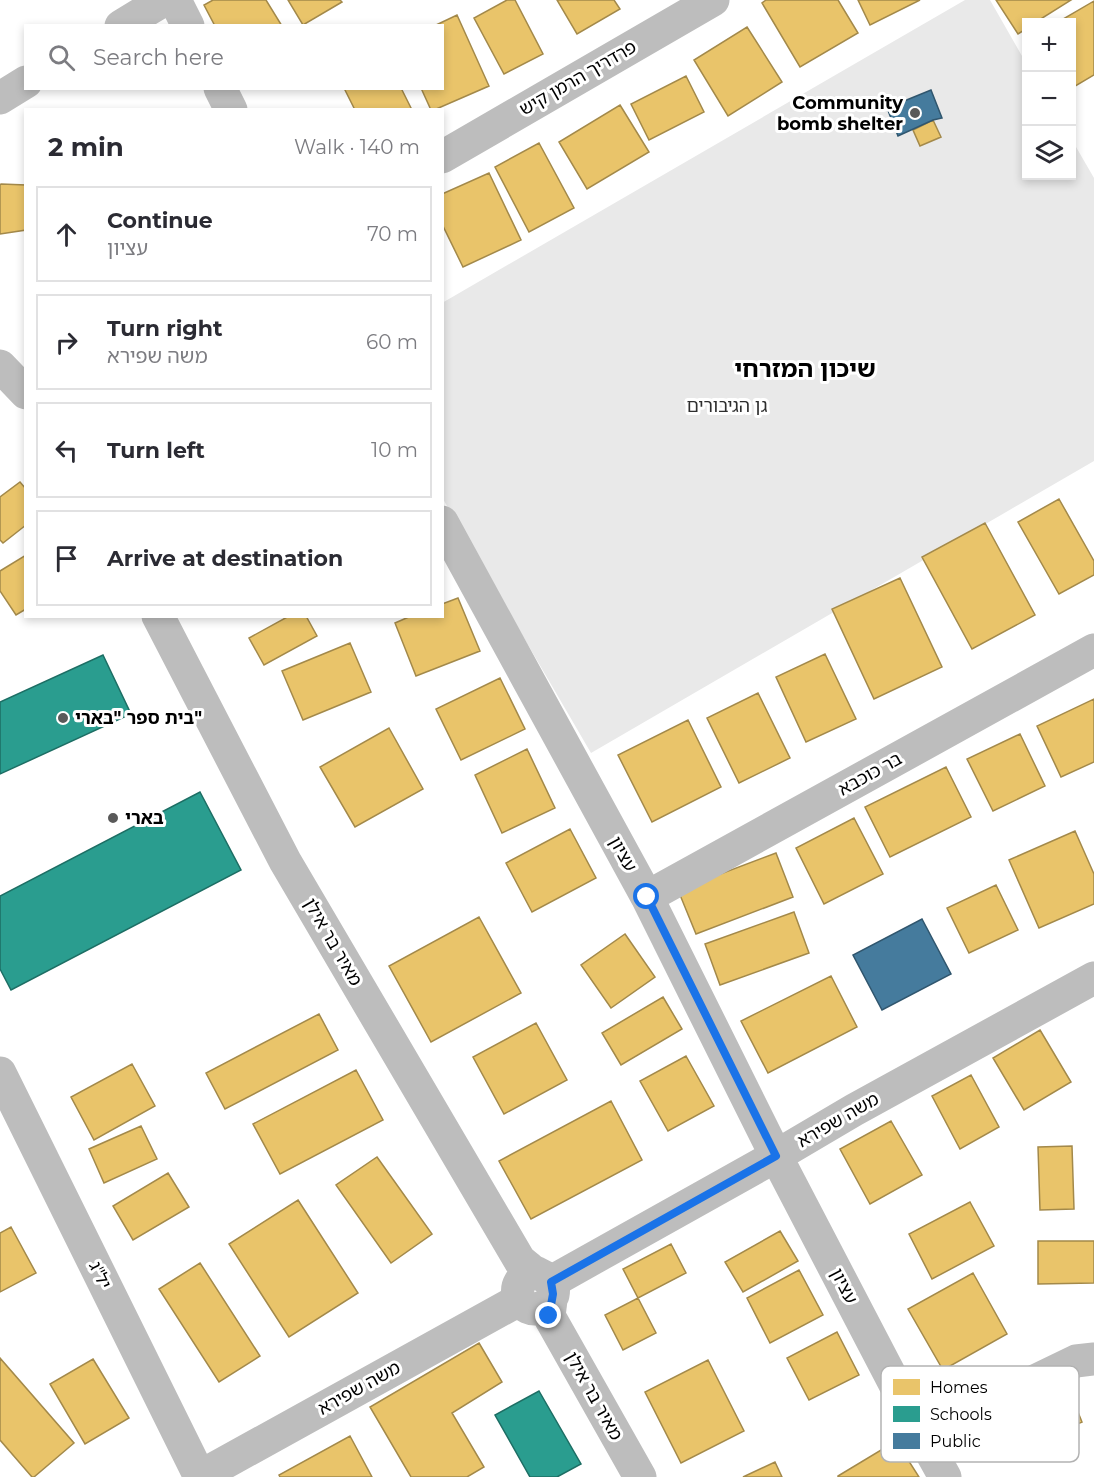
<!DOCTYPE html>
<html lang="en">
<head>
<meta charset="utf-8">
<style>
	body { margin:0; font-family:Montserrat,"Noto Sans Hebrew",sans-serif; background:#f2f2f3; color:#2b2b33 }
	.controls { position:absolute; right:18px; top:18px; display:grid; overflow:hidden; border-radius:0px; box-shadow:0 3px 9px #0003 }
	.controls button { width:54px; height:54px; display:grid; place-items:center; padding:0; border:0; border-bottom:2px solid #e1e1e2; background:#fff; color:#2b2b33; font:30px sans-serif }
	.stop { position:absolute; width:18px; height:18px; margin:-14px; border:4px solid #1a73e8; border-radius:50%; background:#fff }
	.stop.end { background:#1a73e8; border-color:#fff; box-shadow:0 2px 6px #0008 }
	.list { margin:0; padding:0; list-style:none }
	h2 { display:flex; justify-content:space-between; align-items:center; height:78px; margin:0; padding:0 24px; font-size:26px }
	h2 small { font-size:20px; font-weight:400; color:#7c7c81 }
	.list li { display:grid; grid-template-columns:39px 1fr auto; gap:18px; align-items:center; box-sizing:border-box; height:96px; margin:0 12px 12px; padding:0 12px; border:2px solid #e1e1e2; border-radius:0px }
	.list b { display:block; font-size:22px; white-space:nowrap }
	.list p { margin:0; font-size:20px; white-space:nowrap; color:#7c7c81 }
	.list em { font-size:20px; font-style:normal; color:#7c7c81 }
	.icon { flex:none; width:33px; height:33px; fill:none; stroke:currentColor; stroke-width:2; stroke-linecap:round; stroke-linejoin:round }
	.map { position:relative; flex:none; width:1094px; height:1477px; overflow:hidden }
	.search { position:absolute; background:#fff; box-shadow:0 3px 9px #0003; left:24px; top:24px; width:420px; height:66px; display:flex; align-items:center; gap:15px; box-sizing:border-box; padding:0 21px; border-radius:0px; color:#7c7c81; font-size:22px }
	.panel { position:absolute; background:#fff; box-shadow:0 3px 9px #0003; left:24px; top:108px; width:420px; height:510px; border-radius:0px }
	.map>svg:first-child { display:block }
	.green { fill:#e9e9e9 }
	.homes { fill:#e9c46a; stroke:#a3894a; stroke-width:1.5 }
	.schools { fill:#2a9d8f; stroke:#1d6e64; stroke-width:1.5 }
	.public { fill:#457b9d; stroke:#30566e; stroke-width:1.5 }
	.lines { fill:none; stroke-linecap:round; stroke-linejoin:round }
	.minor { stroke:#bdbdbd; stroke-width:33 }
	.route { stroke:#1a73e8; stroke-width:8 }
	.poi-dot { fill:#595959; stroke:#fff; stroke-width:2 }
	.labels { text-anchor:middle; stroke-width:6; stroke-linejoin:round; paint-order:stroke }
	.street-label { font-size:18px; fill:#000; stroke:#fff }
	.poi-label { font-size:18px; font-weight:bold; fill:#000; stroke:#fff; text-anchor:start }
	.park-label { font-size:18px; fill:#2e2e2e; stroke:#fff }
	.district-label { font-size:24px; font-weight:bold; fill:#000; stroke:#fff }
	.key { fill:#fff; stroke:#b2b2b2; stroke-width:1.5 }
	.key-label { font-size:16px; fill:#000 }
</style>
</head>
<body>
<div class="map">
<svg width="1094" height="1477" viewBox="0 0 1094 1477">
	<rect width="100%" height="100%" fill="#fff"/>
	<path class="green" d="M965,0H990L1026,63V176H1072V140L1094,178V461L591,753L443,499L442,303Z"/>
	<path class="homes" d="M213,0H266L282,26H215L204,5Z
		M288,0H340L342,2L303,25Z
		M507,0H515L543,54L504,74L474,18Z
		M557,0H614L620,9L577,34Z
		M766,0H838L858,33L800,67L762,3Z
		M858,0H920L870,25Z
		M996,0H1071L1036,22H1026V29L1018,34Z
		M1094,1V75L1072,88V22H1058Z
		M457,15L489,86L434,110H431L421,88H442V26H434Z
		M747,27L782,82L728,116L694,60Z
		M686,76L704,112L649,140L631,104Z
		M344,88H401L412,110H355Z
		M620,105L649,152L587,189L559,142Z
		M933,120L941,137L920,146L913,130Z
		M539,143L574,208L529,232L495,167Z
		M489,173L521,240L463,267L442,224V194Z
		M1,184L26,185V230L0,234V185Z
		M20,482L26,489V525L3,543L0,540V497Z
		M1059,499L1094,561V575L1059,594L1018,522Z
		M985,523L1035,615L972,649L922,557Z
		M26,555V609L16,615L0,591V571Z
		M900,578L942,667L874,699L832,609Z
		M458,598L480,651L416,676L395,623L411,616H442V604Z
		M289,616H306L317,636L264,665L249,638Z
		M350,643L371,692L303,720L282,671Z
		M825,654L856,719L806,742L776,677Z
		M500,678L525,729L461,760L436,709Z
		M758,693L790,758L739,783L707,718Z
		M1094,699V762L1061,777L1037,726Z
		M688,720L721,787L652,822L618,755Z
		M389,728L423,789L355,827L320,767Z
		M1020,734L1045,786L993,811L967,759Z
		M527,749L555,808L502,833L475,775Z
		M946,767L971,817L890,857L865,807Z
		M854,818L883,874L824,904L796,848Z
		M570,829L596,878L532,912L506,863Z
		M1075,831L1094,874V904L1039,928L1009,860Z
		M776,853L793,897L696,934L678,890Z
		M996,885L1018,930L969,953L947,908Z
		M794,912L809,953L720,985L705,944Z
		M479,917L521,993L431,1042L389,966Z
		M625,934L655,977L611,1008L581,965Z
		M831,976L857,1027L768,1073L741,1021Z
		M663,997L682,1029L621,1065L602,1033Z
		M319,1014L338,1050L225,1109L206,1073Z
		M536,1023L567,1080L504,1114L473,1057Z
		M1040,1030L1071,1082L1024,1110L993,1058Z
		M686,1056L714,1106L668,1131L640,1081Z
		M132,1064L155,1106L94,1140L71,1097Z
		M356,1070L383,1120L280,1174L253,1124Z
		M971,1075L999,1127L960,1149L932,1096Z
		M611,1101L642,1160L531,1219L499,1161Z
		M891,1121L922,1175L870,1204L840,1149Z
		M141,1126L157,1159L104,1183L89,1149Z
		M1072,1146L1074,1209L1040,1210L1038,1147Z
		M377,1157L432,1234L391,1263L336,1185Z
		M168,1173L189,1207L133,1240L113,1206Z
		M298,1200L358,1293L289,1337L229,1244Z
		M970,1202L994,1246L932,1279L909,1234Z
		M11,1227L36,1273L0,1292V1233Z
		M780,1231L798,1261L743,1292L725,1262Z
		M1038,1241H1094V1283L1038,1284Z
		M671,1244L686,1273L638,1298L623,1269Z
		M200,1263L260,1356L219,1382L159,1289Z
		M799,1270L823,1315L770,1343L747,1298Z
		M973,1273L1007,1334L943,1370L908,1309Z
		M638,1298L656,1333L623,1350L605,1315Z
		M837,1332L859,1375L809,1400L787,1358Z
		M479,1343L502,1382L452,1413L484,1467L467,1477H411L370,1407Z
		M0,1358L74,1443L34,1477H32L0,1440Z
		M93,1359L129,1418L85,1444L50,1384Z
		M708,1360L744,1431L681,1463L645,1392Z
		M1066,1382L1082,1422L1022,1446L1006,1406Z
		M350,1436L372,1477H280L279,1475Z
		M896,1441L919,1477H838V1476Z
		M775,1462L782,1477H743Z"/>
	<path class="schools" d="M103,655L131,714L0,774V702Z
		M200,792L241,870L11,990L0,969V896Z
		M539,1391L581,1464L557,1477H530L495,1415Z"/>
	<path class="public" d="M931,90L942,118L933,120L898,136L887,108Z
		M922,919L951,974L882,1010L853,955Z"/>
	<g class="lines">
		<path class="minor" d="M175,0L188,26
			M121,26L164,0
			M220,88L231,110
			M0,98L26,82
			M442,157L713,0
			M0,366L26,393
			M442,522L647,897L776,1156L922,1436L945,1477
			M158,616L285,861L520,1261C525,1264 530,1270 535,1272C546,1278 556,1279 553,1295C551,1300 549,1304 544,1306C520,1320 503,1278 536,1273
			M647,897L1094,650
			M0,1073L200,1477
			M551,1282L776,1156L854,1110L1094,978
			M551,1300L549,1316L640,1477
			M922,1436L1076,1361L1094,1359
			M199,1477L519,1300"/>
	</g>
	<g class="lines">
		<path class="route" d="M549,1316L553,1294L551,1282L776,1156L647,897"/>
	</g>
	<g class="poi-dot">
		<circle cx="915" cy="113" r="6"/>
		<circle cx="63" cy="718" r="6"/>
		<circle cx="113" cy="818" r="6"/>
	</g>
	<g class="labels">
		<g class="street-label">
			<text transform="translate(578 78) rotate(-30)" y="6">פרדריך הרמן קיש</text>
			<text transform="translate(870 774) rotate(-29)" y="6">בר כוכבא</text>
			<text transform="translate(623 854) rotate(61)" y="6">עציון</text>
			<text transform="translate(333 942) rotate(60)" y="6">מאיר בר אילן</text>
			<text transform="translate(838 1120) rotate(-30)" y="6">משה שפירא</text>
			<text transform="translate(100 1275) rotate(64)" y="6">יל"ג</text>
			<text transform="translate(844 1286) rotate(63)" y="6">עציון</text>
			<text transform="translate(359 1388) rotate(-29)" y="6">משה שפירא</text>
			<text transform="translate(594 1396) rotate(61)" y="6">מאיר בר אילן</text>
		</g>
		<g class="poi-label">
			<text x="903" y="109" text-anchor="end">Community<tspan x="903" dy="21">bomb shelter</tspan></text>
			<text x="75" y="724">בית ספר "בארי"</text>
			<text x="125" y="824">בארי</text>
		</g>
		<g class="park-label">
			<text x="727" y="412">גן הגיבורים</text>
		</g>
		<g class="district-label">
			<text x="805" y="377">שיכון המזרחי</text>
		</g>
	</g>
	<rect x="881" y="1366" width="198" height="96" rx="9" class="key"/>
	<rect x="893" y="1379" width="27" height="16" fill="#e9c46a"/>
	<rect x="893" y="1406" width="27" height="16" fill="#2a9d8f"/>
	<rect x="893" y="1433" width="27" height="16" fill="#457b9d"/>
	<g class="key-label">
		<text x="930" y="1393">Homes</text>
		<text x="930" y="1420">Schools</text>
		<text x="930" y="1447">Public</text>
	</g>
</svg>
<div class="controls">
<button>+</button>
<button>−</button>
<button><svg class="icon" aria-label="layers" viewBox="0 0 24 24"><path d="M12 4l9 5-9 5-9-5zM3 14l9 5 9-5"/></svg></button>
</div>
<div class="stop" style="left:647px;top:897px"></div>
<div class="stop end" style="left:549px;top:1316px"></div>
<div class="search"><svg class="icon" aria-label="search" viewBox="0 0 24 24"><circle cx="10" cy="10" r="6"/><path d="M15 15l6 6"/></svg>Search here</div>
<section class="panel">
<h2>2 min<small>Walk · 140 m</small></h2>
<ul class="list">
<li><svg class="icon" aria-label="ahead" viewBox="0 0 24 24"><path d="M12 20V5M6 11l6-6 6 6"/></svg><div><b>Continue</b><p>עציון</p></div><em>70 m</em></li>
<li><svg class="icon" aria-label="right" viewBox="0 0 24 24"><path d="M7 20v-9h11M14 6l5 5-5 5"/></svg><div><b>Turn right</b><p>משה שפירא</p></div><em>60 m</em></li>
<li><svg class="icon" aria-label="left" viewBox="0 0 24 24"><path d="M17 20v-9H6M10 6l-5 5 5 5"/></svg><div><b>Turn left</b></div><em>10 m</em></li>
<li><svg class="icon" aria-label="arrive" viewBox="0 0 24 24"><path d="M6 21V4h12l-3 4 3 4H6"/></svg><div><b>Arrive at destination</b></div></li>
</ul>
</section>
</div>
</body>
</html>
